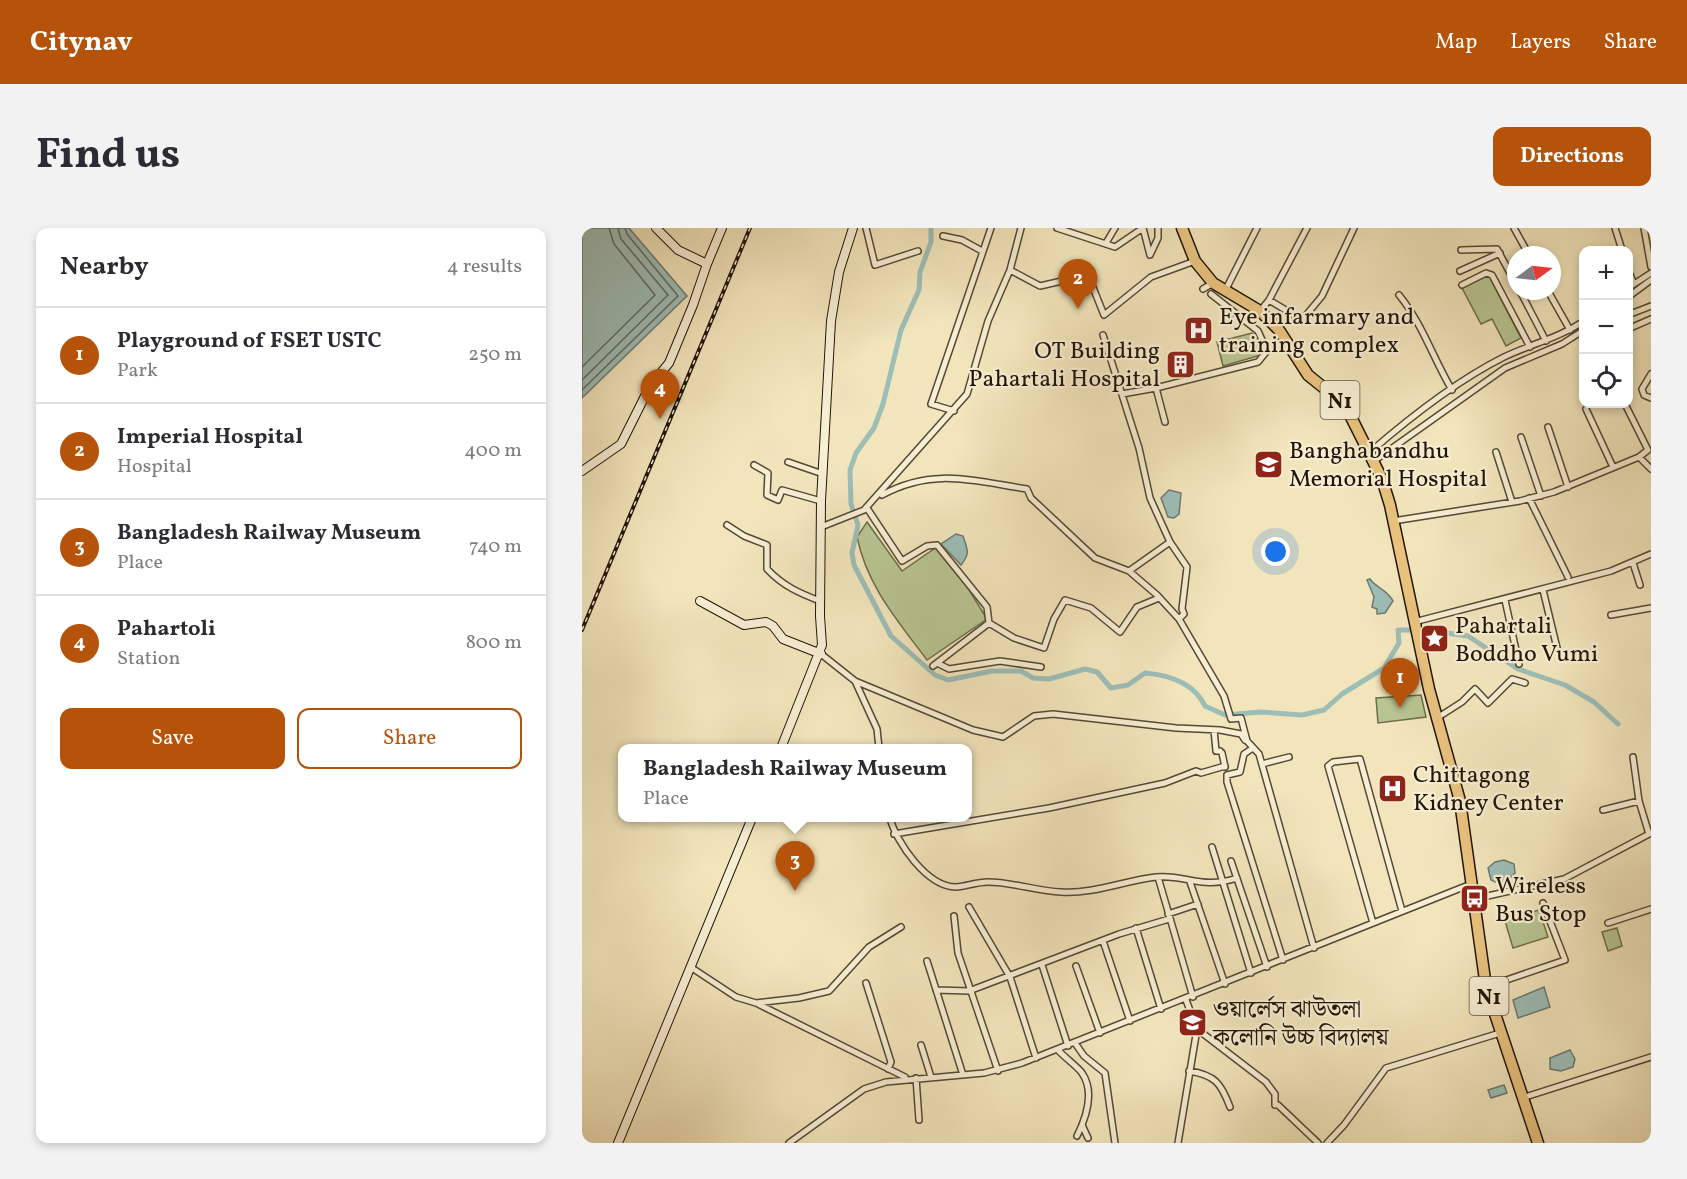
<!DOCTYPE html>
<html lang="en">
<head>
<meta charset="utf-8">
<style>
	body { margin:0; font-family:Vollkorn,"Noto Serif Bengali",serif; background:#f2f2f3; color:#2b2b33 }
	.controls { position:absolute; right:18px; top:18px; display:grid; overflow:hidden; border-radius:12px; box-shadow:0 3px 9px #0003 }
	.controls button { width:54px; height:54px; display:grid; place-items:center; padding:0; border:0; border-bottom:2px solid #e1e1e2; background:#fff; color:#2b2b33; font:30px sans-serif }
	.compass { position:absolute; left:925px; top:18px; width:54px; height:54px; border-radius:50%; background:#fff; box-shadow:0 3px 9px #0003; rotate:75deg }
	.you { position:absolute; left:694px; top:324px; width:21px; height:21px; margin:-15px; border:4px solid #fff; border-radius:50%; background:#1a73e8; box-shadow:0 0 0 9px #1a73e833 }
	.badge { display:grid; place-items:center; width:39px; height:39px; border-radius:50%; background:#b45309; color:#fff; font-size:20px; font-weight:700 }
	.pin { position:absolute; translate:-50% -50px; filter:drop-shadow(0 2px 3px #0008) }
	.pin::after { content:''; position:absolute; top:32px; width:21px; height:18px; background:inherit; clip-path:polygon(0 0,100% 0,50% 100%) }
	.popup { position:absolute; left:36px; top:516px; width:354px; height:78px; box-sizing:border-box; display:grid; place-content:center; border-radius:12px; background:#fff; filter:drop-shadow(0 2px 4px #0005); font-size:20px; white-space:nowrap; color:#7c7c81 }
	.popup b { font-size:22px; color:#2b2b33 }
	.popup::after { content:''; position:absolute; left:50%; top:100%; margin-left:-12px; border:12px solid transparent; border-top-color:#fff }
	.list { margin:0; padding:0; list-style:none }
	h2 { display:flex; justify-content:space-between; align-items:center; height:78px; margin:0; padding:0 24px; font-size:26px }
	h2 small { font-size:20px; font-weight:400; color:#7c7c81 }
	.list li { display:grid; grid-template-columns:39px 1fr auto; gap:18px; align-items:center; box-sizing:border-box; height:96px; padding:0 24px; border-top:2px solid #e1e1e2 }
	.list b { display:block; font-size:22px; white-space:nowrap }
	.list p { margin:0; font-size:20px; white-space:nowrap; color:#7c7c81 }
	.list em { font-size:20px; font-style:normal; color:#7c7c81 }
	.actions { display:flex; gap:12px; padding:18px 24px }
	.actions a { flex:1; padding:14px 0; border:2px solid #b45309; border-radius:12px; text-align:center; font-size:21px; color:#b45309 }
	.actions .main { background:#b45309; color:#fff }
	.icon { flex:none; width:33px; height:33px; fill:none; stroke:currentColor; stroke-width:2; stroke-linecap:round; stroke-linejoin:round }
	.map { position:relative; flex:none; width:1069px; height:915px; overflow:hidden; border-radius:12px }
	header { display:flex; align-items:center; gap:36px; box-sizing:border-box; height:84px; padding:0 30px; background:#b45309; color:#fff }
	header strong { font-size:28px }
	nav { display:flex; gap:33px; margin-inline-start:auto; font-size:21px }
	.intro { display:flex; align-items:center; justify-content:space-between; box-sizing:border-box; height:144px; padding:0 36px }
	h1 { margin:0; font-size:42px }
	.button { padding:15px 27px; border-radius:12px; background:#b45309; color:#fff; font-size:21px; font-weight:700 }
	main { display:flex; gap:36px; padding:0 36px }
	aside { flex:1; background:#fff; border-radius:12px; box-shadow:0 3px 9px #0003 }
	.map>svg:first-child { display:block }
	.green { fill:#b8c592; stroke:#6c6d4c; stroke-width:1.5 }
	.water { fill:#9dbdb7; stroke:#6b7a70; stroke-width:1.5 }
	.lines { fill:none; stroke-linecap:round; stroke-linejoin:round }
	.shore { stroke:#5e695e; stroke-width:1.5 }
	.canal { stroke:#9dbdb7; stroke-width:5 }
	.street-casing { stroke:#544934; stroke-width:8 }
	.secondary-casing { stroke:#201506; stroke-width:10 }
	.highway-casing { stroke:#201506; stroke-width:13 }
	.street { stroke:#f7eed3; stroke-width:5 }
	.secondary { stroke:#f7eed3; stroke-width:8 }
	.highway { stroke:#e9c27e; stroke-width:10 }
	.rail-casing { stroke:#201506; stroke-width:4 }
	.rail { stroke:#f7eed3; stroke-width:1.5; stroke-dasharray:4.5; stroke-linecap:butt }
	.labels { text-anchor:middle; stroke-width:4.5; stroke-linejoin:round; paint-order:stroke }
	.shield { fill:#f7eed3; stroke:#605644; stroke-width:1.5 }
	.shield-label { font-size:22px; font-weight:bold; fill:#201506 }
	.poi-label { font-size:24px; fill:#201506; stroke:#f7eed3; text-anchor:start }
</style>
</head>
<body>
<header>
<strong>Citynav</strong>
<nav><a>Map</a><a>Layers</a><a>Share</a></nav>
</header>
<div class="intro"><h1>Find us</h1><a class="button">Directions</a></div>
<main>
<aside>
<h2>Nearby<small>4 results</small></h2>
<ul class="list">
<li><span class="badge">1</span><div><b>Playground of FSET USTC</b><p>Park</p></div><em>250 m</em></li>
<li><span class="badge">2</span><div><b>Imperial Hospital</b><p>Hospital</p></div><em>400 m</em></li>
<li><span class="badge">3</span><div><b>Bangladesh Railway Museum</b><p>Place</p></div><em>740 m</em></li>
<li><span class="badge">4</span><div><b>Pahartoli</b><p>Station</p></div><em>800 m</em></li>
</ul>
<div class="actions"><a class="main">Save</a><a>Share</a></div>
</aside>
<div class="map">
<svg width="1069" height="915" viewBox="0 0 1069 915">
	<rect width="100%" height="100%" fill="#f2e5bc"/>
	<filter id="stains"><feTurbulence type="fractalNoise" baseFrequency=".00333" numOctaves="4"/><feColorMatrix values="0 0 0 0 .2 0 0 0 0 .09 0 0 0 0 .02 0 0 0 .5 -.17"/></filter>
	<radialGradient id="worn" r=".72"><stop offset=".6" stop-color="#630" stop-opacity="0"/><stop offset="1" stop-color="#630" stop-opacity=".3"/></radialGradient>
	<path class="green" d="M906,46L939,110L924,118L910,91L899,96L880,60Z
		M670,105L677,110L679,127L641,138L635,114Z
		M285,294L320,343L359,316L405,391L345,432C316,393 285,358 275,309Z
		M839,467L844,489L796,495L794,470Z
		M957,682L966,709L931,720L923,693Z
		M1035,700L1040,718L1026,723L1020,704Z"/>
	<path class="water" d="M0,0H47L105,68L0,170Z
		M587,262L599,265L597,286L592,290L586,289L579,270Z
		M374,306L381,308C385,321 389,325 379,337L359,316Z
		M788,351C794,360 806,362 811,373L803,385L795,386V381L790,379L792,369L785,352Z
		M922,632L932,636L933,645C927,652 918,658 909,652L906,640L913,634Z
		M962,759L968,779L936,790L931,772Z
		M988,822L993,831L991,839L979,843L968,841V830Z
		M922,857L925,865L909,870L906,862Z"/>
	<g class="lines">
		<path class="shore" d="M0,139L73,67L32,16L27,0
			M0,152L86,67L39,11L36,0
			M0,162L96,68L45,6L43,0"/>
		<path class="canal" d="M349,0V14L338,44L337,62L319,102L301,176L292,200L274,225L268,242L269,276L276,297L270,325L272,337L309,408L353,447L366,452L410,443H439L451,450L467,451L503,441L515,444L529,460L546,457L563,445C587,447 612,455 623,478L643,487L678,484L720,487L742,482L760,466L802,440L817,415L816,402H843L886,408L936,441L983,457L1012,474L1036,496"/>
		<defs>
			<path id="street" d="M284,0L293,37L336,23
				M475,0L533,19L561,0
				M561,0L568,27L576,10V0
				M932,0L947,27
				M1033,0L1040,22
				M1062,0L1069,39
				M361,8L380,12L400,23
				M524,15L533,0
				M879,22L915,21L934,56
				M1002,30V42
				M428,42L458,58L506,47L522,87L569,49L613,33
				M1046,42L1052,56
				M878,43L918,25
				M880,57L904,45L910,47L948,119
				M1046,60L1069,45
				M621,61L631,55
				M643,63L675,0
				M938,63L964,113
				M966,63L988,102
				M817,67C840,95 851,130 870,162
				M1046,69L1069,52
				M687,72L720,92L740,68L772,0
				M678,83L687,72L725,0
				M1046,83L1051,85L1069,78
				M1046,101L1069,91
				M521,107L557,220L568,270L588,314L605,339L600,381L602,386L597,391L642,468L649,491L659,490L665,513L677,526L732,720
				M1069,146L1060,161L1062,167L1069,170
				M540,166L574,160
				M1004,181L1031,239
				M372,183L349,176L409,0
				M583,194L574,160L676,134L685,123L676,103L629,66
				M966,199L986,259
				M939,209L959,268
				M914,224L930,274
				M787,225C826,191 876,152 922,129C949,116 977,110 1002,93
				M1057,229L1069,241
				M792,233L923,140L980,116L1002,102
				M206,234L241,246
				M172,237L186,245L185,267L196,272L200,262L239,273
				M300,267C351,239 392,253 445,261L449,270L513,330L547,343L575,367L597,391
				M947,270L986,349
				M285,280L320,333L345,318L355,317L405,379L407,395L351,438
				M811,293L938,273L972,264L1057,229L1066,222L1043,176
				M145,297L162,308L185,317V341C201,358 217,365 238,373
				M239,299L282,282L385,166L406,93L428,42L439,0
				M1051,335L1058,357
				M547,343L588,314
				M961,362L975,420
				M923,372L937,436
				M1029,387L1069,380
				M832,394L1029,343L1069,326
				M407,395L432,410L462,420L472,391L483,372L509,380L538,404L555,379L577,370
				M239,426L273,453L295,501L297,520
				M355,435L367,441L418,433L459,439
				M273,453L391,502L421,509L452,488L471,486L594,500L638,502L659,506L663,512
				M855,490L880,474L893,461L906,475L930,451L943,455
				M632,502L634,523H638
				M671,520L662,526L658,544L645,547V554L701,732
				M640,525L643,539
				M1051,529L1057,573L1067,606
				M680,536L707,529
				M1021,582L1057,573
				M308,590C314,614 345,659 374,659C385,658 395,654 406,654C430,654 455,663 479,664C512,666 541,653 574,649C604,646 619,662 655,650
				M312,606L467,580L583,555L614,543L619,545L643,538
				M630,619L669,745
				M649,633L685,739
				M576,649L611,769
				M608,654L643,756
				M892,671L982,651L1069,605
				M387,679L428,749L454,830
				M586,686L616,676
				M372,688L376,725L416,843
				M791,695L746,538L751,534L778,531L820,683
				M1026,695L1069,681
				M554,700L579,781
				M521,713L548,793
				M345,733L381,847
				M460,737L486,818
				M494,738L518,805
				M110,740L154,769L174,775L217,770L247,763L287,719L319,699
				M284,755L309,834L306,841
				M904,759L983,732L961,675
				M354,762L387,763L537,706L587,691
				M176,776L323,849
				M615,801L684,854L693,866V877H696L736,915
				M493,815L502,828L523,845L533,915
				M339,817L349,849
				M476,822C482,829 496,839 500,845C513,864 504,890 495,908
				M607,843C633,847 639,855 648,879
				M334,850L337,892
				M940,870L1069,829
				M500,897L506,910
				M207,915L282,861L304,854L402,845L440,835L884,658
				M596,915L615,801L604,772
				M745,915L762,897L804,840L918,805"/>
			<path id="secondary" d="M74,0L96,22L125,36L140,0
				M0,243L39,216L68,158L87,135L111,77L125,36
				M118,373L162,397L184,394L191,398L201,411L239,426
				M199,520L240,417L238,388L239,273L249,93L257,44L271,0
				M36,915L170,590"/>
			<path id="highway" d="M600,0L613,33L631,55L678,83L697,102L726,147L763,177L800,251L808,277L847,461L878,573L904,759L956,915"/>
		</defs>
		<use href="#street" class="street-casing"/>
		<use href="#secondary" class="secondary-casing"/>
		<use href="#highway" class="highway-casing"/>
		<use href="#street" class="street"/>
		<use href="#secondary" class="secondary"/>
		<use href="#highway" class="highway"/>
		<defs>
			<path id="rail" d="M0,402L168,0"/>
		</defs>
		<use href="#rail" class="rail-casing"/>
		<use href="#rail" class="rail"/>
	</g>
	<defs>
		<symbol id="hospital-square" viewBox="-11 -11 22 22"><rect x="-9" y="-9" width="18" height="18" rx="4" fill="#8f2418" stroke="#f7eed3"/><path d="M-5-5h3v3.5h4V-5h3V5h-3V1.5h-4V5h-3Z" fill="#fff"/></symbol>
		<symbol id="building-square" viewBox="-11 -11 22 22"><rect x="-9" y="-9" width="18" height="18" rx="4" fill="#8f2418" stroke="#f7eed3"/><path d="M-4-6H4V6H1V3H-1V6H-4ZM-2.5-4.3h1.7v1.8h-1.7ZM.8-4.3h1.7v1.8H.8ZM-2.5-1h1.7V.8h-1.7ZM.8-1h1.7V.8H.8Z" fill="#fff"/></symbol>
		<symbol id="university-square" viewBox="-11 -11 22 22"><rect x="-9" y="-9" width="18" height="18" rx="4" fill="#8f2418" stroke="#f7eed3"/><path d="M0-5L7-2L0 1L-7-2ZM-4 1L0 2.5L4 1V4Q0 6-4 4Z" fill="#fff"/></symbol>
		<symbol id="sight-square" viewBox="-11 -11 22 22"><rect x="-9" y="-9" width="18" height="18" rx="4" fill="#8f2418" stroke="#f7eed3"/><path d="M0-6L1.8-2.2L6-1.7L2.9 1.2L3.7 5.4L0 3.3L-3.7 5.4L-2.9 1.2L-6-1.7L-1.8-2.2Z" fill="#fff"/></symbol>
		<symbol id="bus-square" viewBox="-11 -11 22 22"><rect x="-9" y="-9" width="18" height="18" rx="4" fill="#8f2418" stroke="#f7eed3"/><path d="M-5-6H5V4H4V6H2V4H-2V6H-4V4H-5ZM-3.5-4V0h7V-4ZM-3.5 1.2v1.5H-2V1.2ZM2 1.2v1.5H3.5V1.2Z" fill="#fff"/></symbol>
		<symbol id="school-square" viewBox="-11 -11 22 22"><rect x="-9" y="-9" width="18" height="18" rx="4" fill="#8f2418" stroke="#f7eed3"/><path d="M0-5L7-2L0 1L-7-2ZM-4 1L0 2.5L4 1V4Q0 6-4 4Z" fill="#fff"/></symbol>
	</defs>
	<g fill-rule="evenodd">
		<use href="#hospital-square" x="600" y="86" width="33" height="33"/>
		<use href="#building-square" x="582" y="120" width="33" height="33"/>
		<use href="#university-square" x="670" y="220" width="33" height="33"/>
		<use href="#sight-square" x="836" y="394" width="33" height="33"/>
		<use href="#hospital-square" x="794" y="544" width="33" height="33"/>
		<use href="#bus-square" x="876" y="654" width="33" height="33"/>
		<use href="#school-square" x="594" y="778" width="33" height="33"/>
	</g>
	<g class="labels">
		<g class="shield">
			<rect x="738.5" y="153" width="39" height="38" rx="4.5"/>
			<rect x="887.5" y="749" width="39" height="38" rx="4.5"/>
		</g>
		<g class="shield-label">
			<text x="758" y="180">N1</text>
			<text x="907" y="776">N1</text>
		</g>
		<g class="poi-label">
			<text x="637" y="96">Eye infarmary and<tspan x="637" dy="28">training complex</tspan></text>
			<text x="578" y="130" text-anchor="end">OT Building<tspan x="578" dy="28">Pahartali Hospital</tspan></text>
			<text x="707" y="230">Banghabandhu<tspan x="707" dy="28">Memorial Hospital</tspan></text>
			<text x="873" y="405">Pahartali<tspan x="873" dy="28">Boddho Vumi</tspan></text>
			<text x="831" y="554">Chittagong<tspan x="831" dy="28">Kidney Center</tspan></text>
			<text x="913" y="665">Wireless<tspan x="913" dy="28">Bus Stop</tspan></text>
			<text x="631" y="789">ওয়ার্লেস ঝাউতলা<tspan x="631" dy="28">কলোনি উচ্চ বিদ্যালয়</tspan></text>
		</g>
	</g>
	<rect width="100%" height="100%" filter="url(#stains)"/>
	<rect width="100%" height="100%" fill="url(#worn)"/>
</svg>
<div class="controls">
<button>+</button>
<button>−</button>
<button><svg class="icon" aria-label="locate" viewBox="0 0 24 24"><circle cx="12" cy="12" r="6"/><path d="M12 2v4M12 18v4M2 12h4M18 12h4"/></svg></button>
</div>
<svg class="compass" viewBox="-18 -18 36 36"><path d="M0-13l5 13h-10z" fill="#e53935"/><path d="M0 13l5-13h-10z" fill="#7c7c81"/></svg>
<div class="you"></div>
<div class="pin badge" style="left:818px;top:480px">1</div>
<div class="pin badge" style="left:496px;top:81px">2</div>
<div class="pin badge" style="left:213px;top:663px">3</div>
<div class="popup"><b>Bangladesh Railway Museum</b>Place</div>
<div class="pin badge" style="left:78px;top:191px">4</div>
</div>
</main>
</body>
</html>
